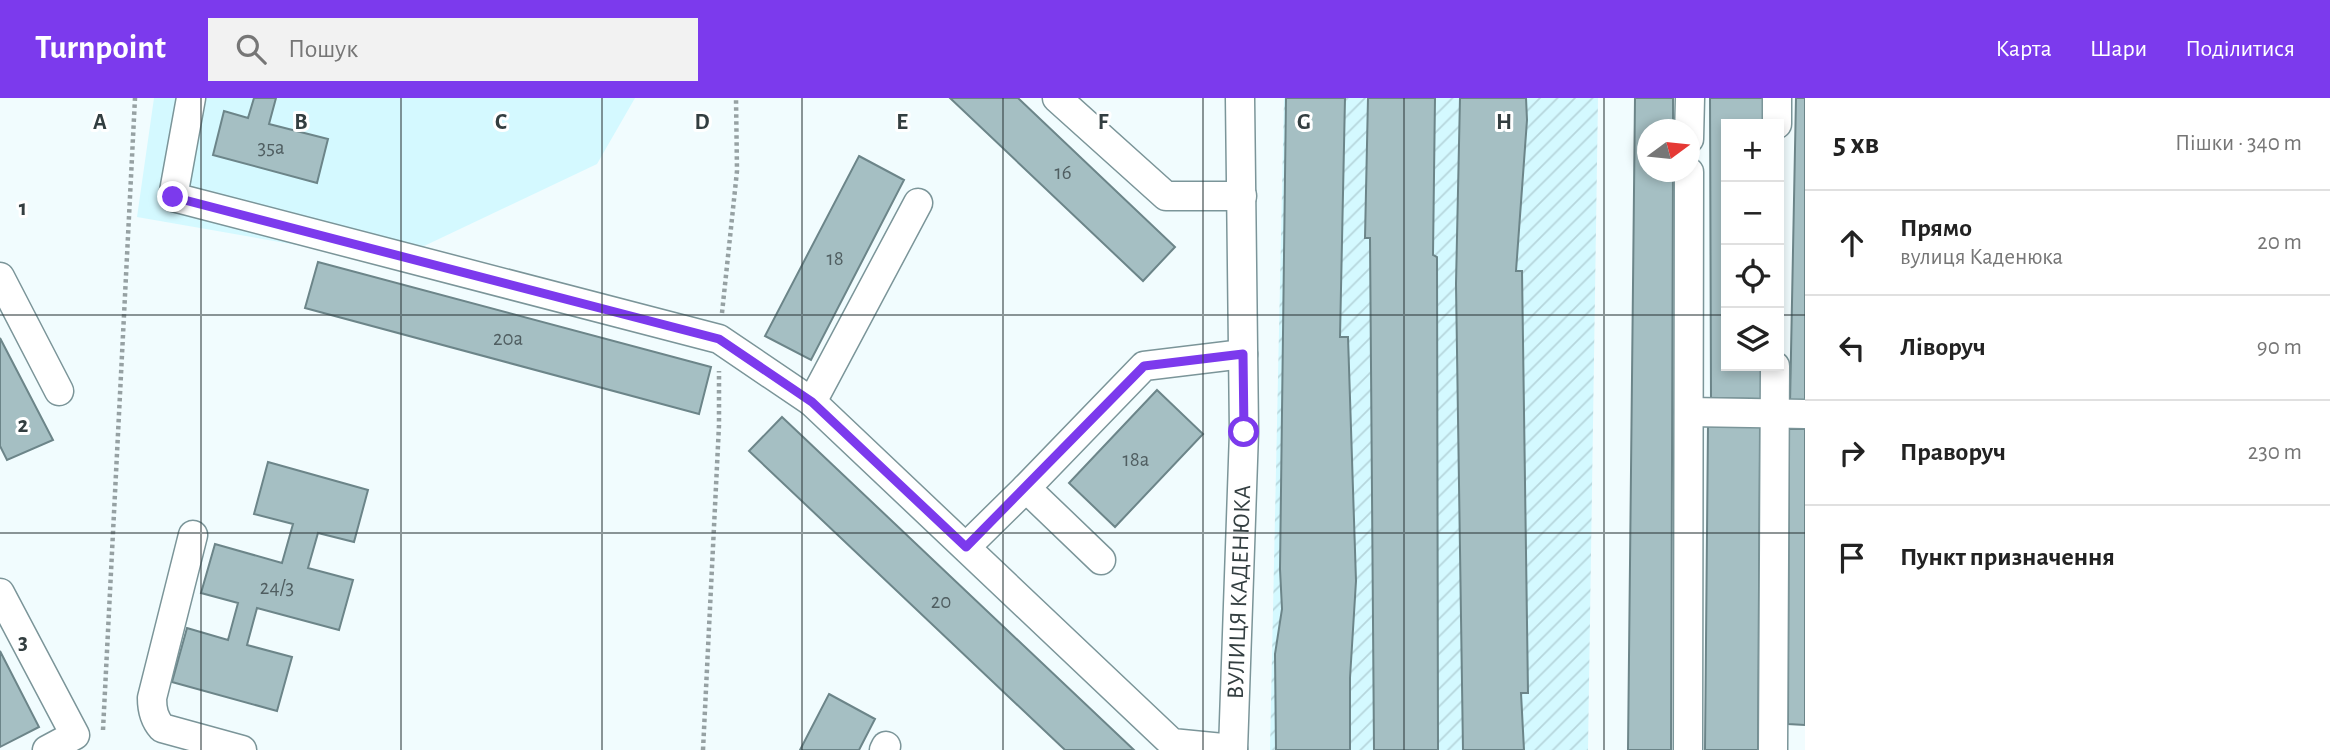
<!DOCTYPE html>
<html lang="uk">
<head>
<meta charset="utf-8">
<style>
	body { margin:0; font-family:"Alegreya Sans",sans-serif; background:#f2f2f2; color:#222 }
	.controls { position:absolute; right:21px; top:21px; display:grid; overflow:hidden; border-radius:0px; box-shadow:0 4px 10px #0003 }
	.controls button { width:63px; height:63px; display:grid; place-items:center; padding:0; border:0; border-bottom:2px solid #e0e0e0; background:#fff; color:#222; font:35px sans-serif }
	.compass { position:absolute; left:1637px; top:21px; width:63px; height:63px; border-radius:50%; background:#fff; box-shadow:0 4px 10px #0003; rotate:75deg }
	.stop { position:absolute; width:21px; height:21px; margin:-16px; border:5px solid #7c3aed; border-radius:50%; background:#fff }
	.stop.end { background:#7c3aed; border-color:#fff; box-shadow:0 2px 7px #0008 }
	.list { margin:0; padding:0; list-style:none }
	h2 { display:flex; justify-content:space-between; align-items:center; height:91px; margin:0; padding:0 28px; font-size:30px }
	h2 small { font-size:23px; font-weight:400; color:#767676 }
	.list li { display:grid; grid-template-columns:46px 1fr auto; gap:21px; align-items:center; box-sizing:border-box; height:105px; padding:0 28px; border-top:2px solid #e0e0e0 }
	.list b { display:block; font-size:26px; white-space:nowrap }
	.list p { margin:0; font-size:23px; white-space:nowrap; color:#767676 }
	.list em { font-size:23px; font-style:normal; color:#767676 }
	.icon { flex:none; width:38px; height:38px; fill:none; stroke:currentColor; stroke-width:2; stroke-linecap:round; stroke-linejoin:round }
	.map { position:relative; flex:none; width:1805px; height:652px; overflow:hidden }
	header { display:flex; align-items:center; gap:42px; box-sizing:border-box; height:98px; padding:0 35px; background:#7c3aed; color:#fff }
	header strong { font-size:33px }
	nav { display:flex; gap:38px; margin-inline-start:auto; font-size:24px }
	.search { width:490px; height:63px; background:#f2f2f2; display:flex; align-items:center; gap:18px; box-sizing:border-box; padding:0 24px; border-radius:0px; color:#767676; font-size:26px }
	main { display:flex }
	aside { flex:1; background:#fff }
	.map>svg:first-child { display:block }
	.built { fill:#d4f9ff }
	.industrial { fill:url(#industrial-furrows) }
	.building { fill:#a5bfc3; stroke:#6c8589; stroke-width:2 }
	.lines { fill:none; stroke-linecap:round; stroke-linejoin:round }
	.minor-casing { stroke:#7b9599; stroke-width:31 }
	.path { stroke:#96a1a3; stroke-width:4.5; stroke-dasharray:3.5 3.5; stroke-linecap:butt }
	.minor { stroke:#fff; stroke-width:28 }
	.route { stroke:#7c3aed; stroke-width:9 }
	.grid { fill:none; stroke:#333e40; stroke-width:2; stroke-opacity:0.55 }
	.labels { text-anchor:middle; stroke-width:6; stroke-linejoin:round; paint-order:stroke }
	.number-label { font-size:21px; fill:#505e61 }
	.street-label { font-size:24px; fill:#333e40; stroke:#fff }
	.grid-label { font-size:23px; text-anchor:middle; font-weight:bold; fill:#333e40; stroke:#fff; stroke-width:6; stroke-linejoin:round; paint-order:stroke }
</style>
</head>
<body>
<header>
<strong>Turnpoint</strong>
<div class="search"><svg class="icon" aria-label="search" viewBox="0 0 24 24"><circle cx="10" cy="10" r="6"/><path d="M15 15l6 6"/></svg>Пошук</div>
<nav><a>Карта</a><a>Шари</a><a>Поділитися</a></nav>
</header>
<main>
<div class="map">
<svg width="1805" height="652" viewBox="0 0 1805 652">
	<defs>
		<pattern id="industrial-furrows" width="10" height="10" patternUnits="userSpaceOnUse" patternTransform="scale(1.75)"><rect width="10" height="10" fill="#d4f9ff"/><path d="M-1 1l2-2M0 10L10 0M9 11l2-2" fill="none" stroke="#b6d6dc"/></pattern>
	</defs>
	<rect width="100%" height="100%" fill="#f1fcfe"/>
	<path class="built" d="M154,0H635L597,66L422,149L405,166L137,119Z"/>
	<path class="industrial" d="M1284,0H1598L1588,652H1270Z"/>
	<path class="building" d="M254,0H276L269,26L328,41L317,85L213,57L224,13L248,20Z
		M950,0H1018L1175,149L1143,183Z
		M1286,0H1345L1340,239H1348L1356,483L1350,580V652H1276L1275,556L1282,511L1280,471Z
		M1368,0H1435L1433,157L1437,159L1438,652H1374L1370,140H1365Z
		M1460,0H1526L1527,22L1516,173H1522L1528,595H1521L1524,652H1463L1456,186Z
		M1635,0H1673V32H1647V74H1673L1671,652H1628Z
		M1710,0H1764V26H1726V268H1763L1762,301L1711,300Z
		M1796,0H1805V305L1790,306Z
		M859,58L904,82L811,262L765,238Z
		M318,164L711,269L699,316L305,210Z
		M0,240L53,342L7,362L0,348Z
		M1157,292L1203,336L1115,429L1069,385Z
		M782,319L1134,652H1065L749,353Z
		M1708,327L1760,329L1758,652H1705Z
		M1789,331H1805V627L1788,626Z
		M268,364L368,392L354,444L318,435L308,470L353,482L339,532L257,510L247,547L292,559L277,613L172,584L187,530L228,542L238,505L201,495L215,446L282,465L293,426L254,416Z
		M0,553L39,629L0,649Z
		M829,596L875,621L859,652H800Z"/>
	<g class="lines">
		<defs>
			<g id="minor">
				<path d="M191,0L173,99L719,241L812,304L1172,645L1233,651"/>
				<path d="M1057,0L1166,98H1242"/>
				<path d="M1777,26V0"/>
				<path d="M1689,41L1690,0"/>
				<path d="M0,179L59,293"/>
				<path d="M812,304L918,105"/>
				<path d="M1689,314L1805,316"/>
				<path d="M1026,390L1144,268L1243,256"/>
				<path d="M193,437L152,600C152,612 154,621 162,630L242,652"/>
				<path d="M966,449L1026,390L1101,462"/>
				<path d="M0,495L75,637L47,652"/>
				<path d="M884,652L886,648"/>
				<path id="s1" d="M1233,652L1244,334L1240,0"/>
				<path d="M1688,652L1689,74"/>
				<path d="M1773,652L1775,268"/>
			</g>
		</defs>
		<use href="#minor" class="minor-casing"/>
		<path class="path" d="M722,215L737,73L736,0
			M103,632L135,0
			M703,652L719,327V273"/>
		<use href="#minor" class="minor"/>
	</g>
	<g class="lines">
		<path class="route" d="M173,99L719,241L812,304L966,449L1144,268L1243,256L1244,334"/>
	</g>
	<path class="grid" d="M201,0V652M401,0V652M602,0V652M802,0V652M1003,0V652M1203,0V652M1404,0V652M1604,0V652M0,217H1726M1779,217H1805M0,435H1805"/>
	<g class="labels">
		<g class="number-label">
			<text x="271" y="56">35а</text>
			<text x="1063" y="81">16</text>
			<text x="835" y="167">18</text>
			<text x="508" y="247">20а</text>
			<text x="1136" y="368">18а</text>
			<text x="277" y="496">24/3</text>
			<text x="941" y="510">20</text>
		</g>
		<g class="street-label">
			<text dy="8" stroke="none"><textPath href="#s1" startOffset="158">ВУЛИЦЯ КАДЕНЮКА</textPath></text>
		</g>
	</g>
	<g class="grid-label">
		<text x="100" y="31">A</text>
		<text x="301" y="31">B</text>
		<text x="501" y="31">C</text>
		<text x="702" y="31">D</text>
		<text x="902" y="31">E</text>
		<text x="1103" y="31">F</text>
		<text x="1304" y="31">G</text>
		<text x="1504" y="31">H</text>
		<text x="23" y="117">1</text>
		<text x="23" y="334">2</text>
		<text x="23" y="551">3</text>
	</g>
</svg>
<div class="controls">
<button>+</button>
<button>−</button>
<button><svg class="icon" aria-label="locate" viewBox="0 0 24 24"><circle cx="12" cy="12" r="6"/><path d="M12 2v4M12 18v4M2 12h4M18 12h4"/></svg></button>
<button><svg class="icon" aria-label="layers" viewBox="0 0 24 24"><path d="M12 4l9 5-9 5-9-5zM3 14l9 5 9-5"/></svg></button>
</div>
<svg class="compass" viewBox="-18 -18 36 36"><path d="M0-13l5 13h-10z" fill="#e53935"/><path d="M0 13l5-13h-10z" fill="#767676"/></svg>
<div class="stop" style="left:1244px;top:334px"></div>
<div class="stop end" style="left:173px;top:99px"></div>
</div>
<aside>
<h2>5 хв<small>Пішки · 340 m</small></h2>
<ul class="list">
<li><svg class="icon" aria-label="ahead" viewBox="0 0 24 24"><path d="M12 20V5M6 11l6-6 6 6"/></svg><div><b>Прямо</b><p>вулиця Каденюка</p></div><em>20 m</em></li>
<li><svg class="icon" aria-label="left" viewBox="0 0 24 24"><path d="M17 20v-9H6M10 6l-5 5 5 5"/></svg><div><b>Ліворуч</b></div><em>90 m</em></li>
<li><svg class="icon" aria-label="right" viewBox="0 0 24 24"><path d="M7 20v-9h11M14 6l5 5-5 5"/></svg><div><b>Праворуч</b></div><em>230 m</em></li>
<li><svg class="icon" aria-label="arrive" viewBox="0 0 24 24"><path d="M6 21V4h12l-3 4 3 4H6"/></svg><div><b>Пункт призначення</b></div></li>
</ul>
</aside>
</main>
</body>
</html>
